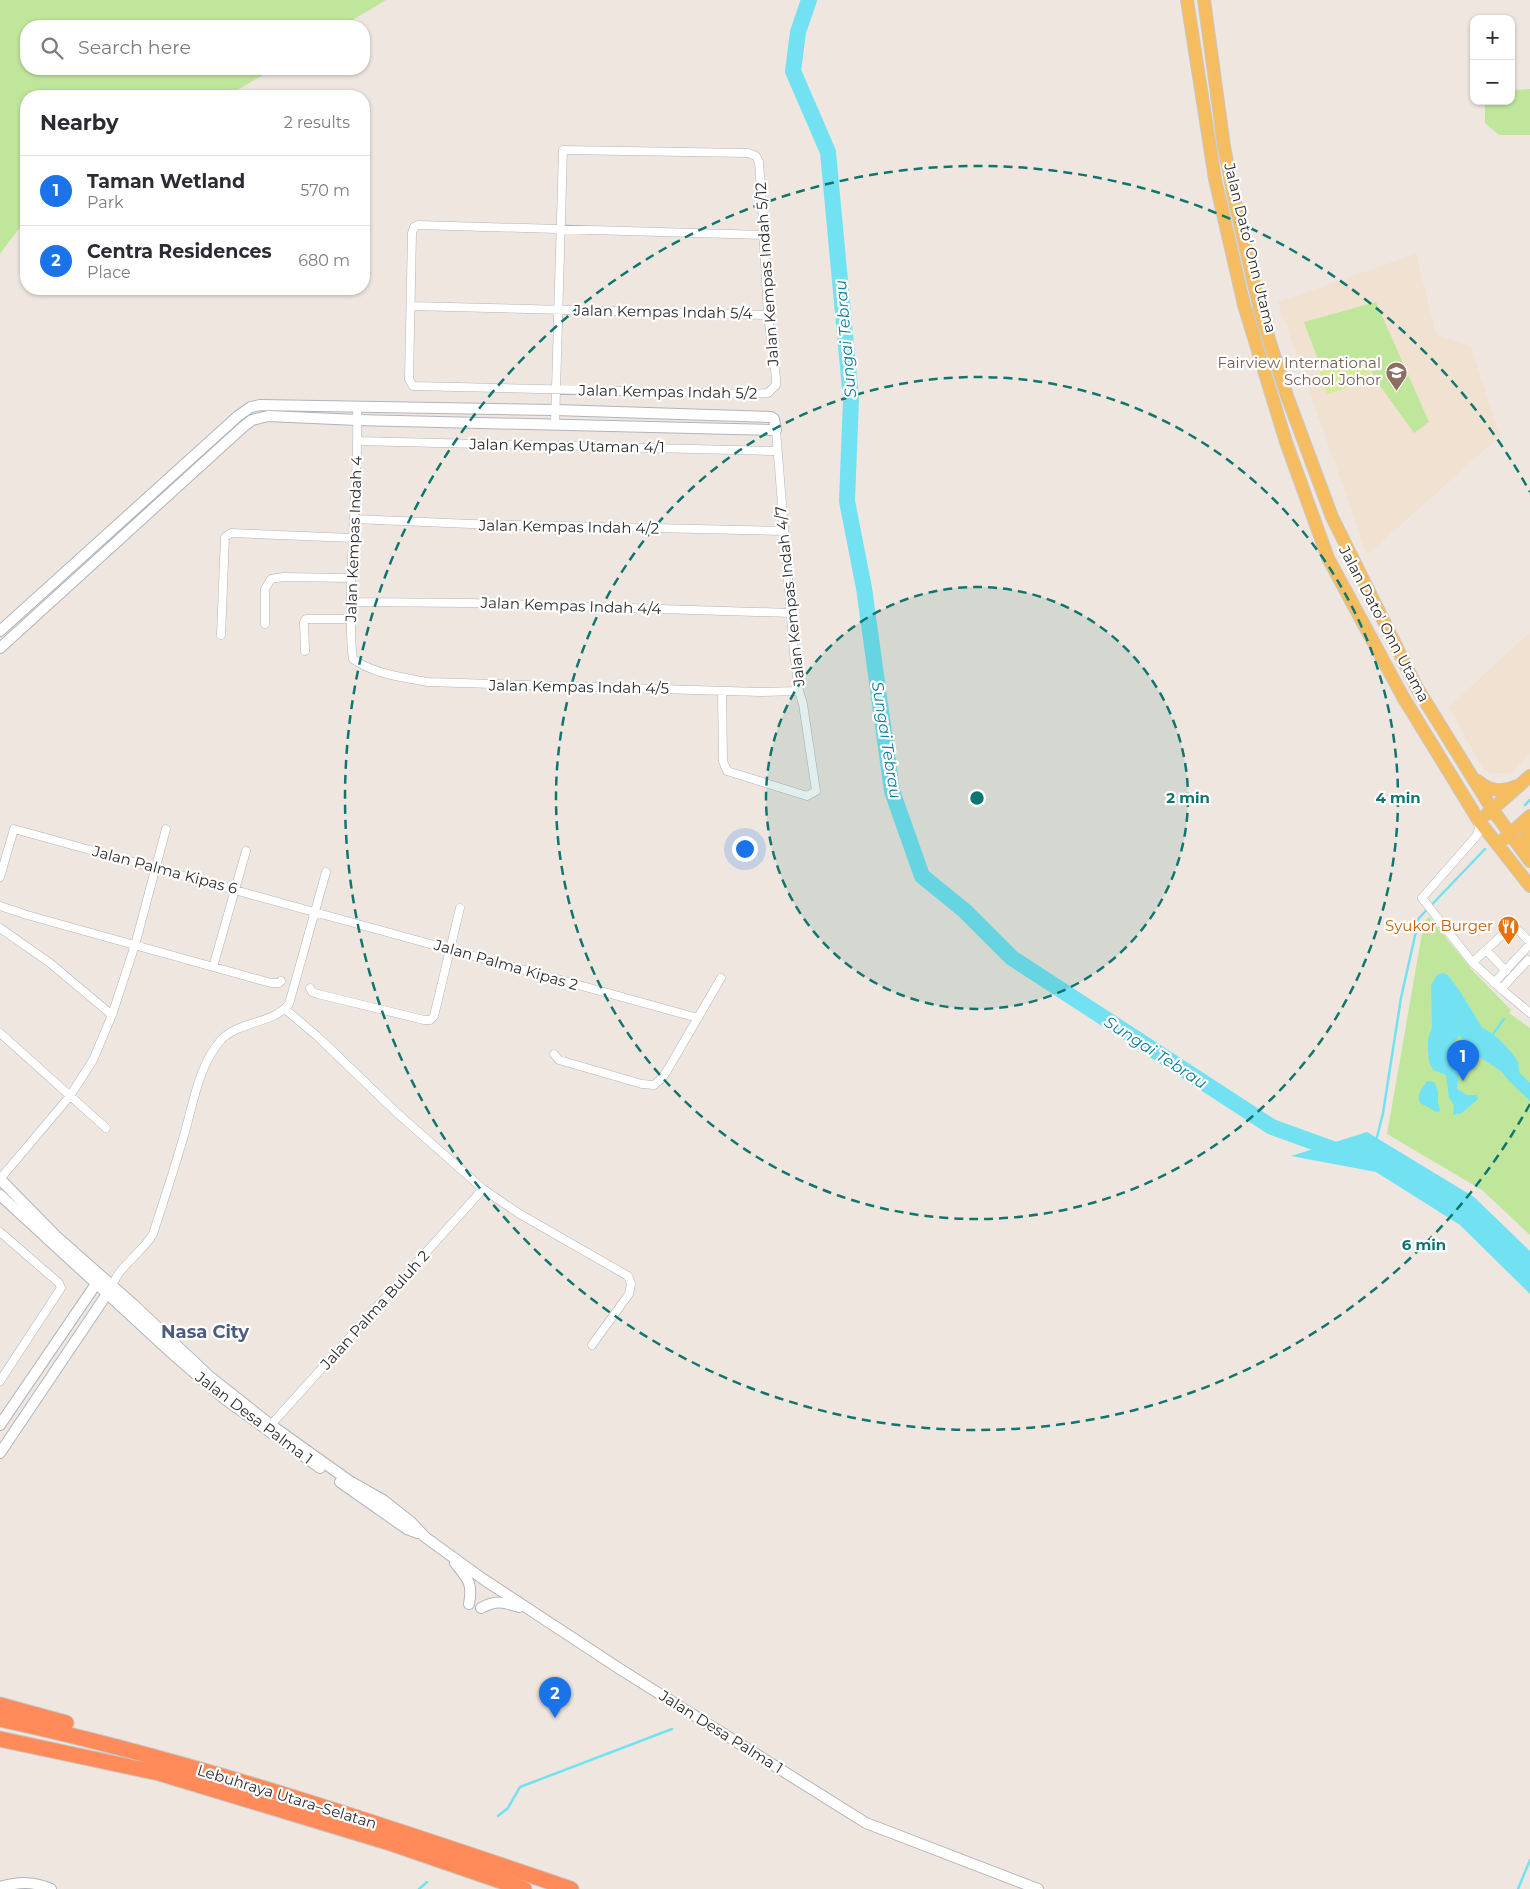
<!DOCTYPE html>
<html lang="en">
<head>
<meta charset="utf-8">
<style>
	body { margin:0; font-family:Montserrat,sans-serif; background:#f2f2f3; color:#2b2b33 }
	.controls { position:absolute; right:15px; top:15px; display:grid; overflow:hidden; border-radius:10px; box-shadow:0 1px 4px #0004 }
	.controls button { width:45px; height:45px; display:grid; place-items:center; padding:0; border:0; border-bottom:1px solid #e1e1e2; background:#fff; color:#2b2b33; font:25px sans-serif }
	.you { position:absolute; left:744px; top:848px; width:18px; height:18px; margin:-12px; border:4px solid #fff; border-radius:50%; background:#1a73e8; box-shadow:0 0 0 8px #1a73e833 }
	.badge { display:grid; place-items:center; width:32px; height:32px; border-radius:50%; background:#1a73e8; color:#fff; font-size:16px; font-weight:700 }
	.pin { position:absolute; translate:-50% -41px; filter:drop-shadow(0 1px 2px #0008) }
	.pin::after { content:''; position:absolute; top:26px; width:18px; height:15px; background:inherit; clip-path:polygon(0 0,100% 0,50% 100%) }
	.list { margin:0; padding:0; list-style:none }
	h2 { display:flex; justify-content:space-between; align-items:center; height:65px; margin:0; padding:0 20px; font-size:21px }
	h2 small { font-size:16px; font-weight:400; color:#7c7c81 }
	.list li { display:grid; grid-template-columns:32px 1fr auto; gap:15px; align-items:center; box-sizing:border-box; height:70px; padding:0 20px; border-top:1px solid #e1e1e2 }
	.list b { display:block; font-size:19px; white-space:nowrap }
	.list p { margin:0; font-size:16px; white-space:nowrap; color:#7c7c81 }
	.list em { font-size:16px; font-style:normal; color:#7c7c81 }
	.icon { flex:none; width:28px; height:28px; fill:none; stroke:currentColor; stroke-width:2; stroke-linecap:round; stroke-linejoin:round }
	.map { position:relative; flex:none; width:1530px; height:1889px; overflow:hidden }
	.search { position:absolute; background:#fff; box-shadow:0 1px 4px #0004; left:20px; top:20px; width:350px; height:55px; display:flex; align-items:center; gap:12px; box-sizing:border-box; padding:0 18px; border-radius:20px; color:#7c7c81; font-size:19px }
	.panel { position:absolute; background:#fff; box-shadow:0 1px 4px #0004; left:20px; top:90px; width:350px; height:205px; border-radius:20px }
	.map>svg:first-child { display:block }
	.education { fill:#f0e1d0 }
	.green { fill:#c0e69c }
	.pitch { fill:#d5ed98 }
	.water { fill:#72e2f2 }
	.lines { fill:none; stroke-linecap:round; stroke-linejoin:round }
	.stream { stroke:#72e2f2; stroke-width:2.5 }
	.river { stroke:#72e2f2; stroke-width:16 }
	.minor-casing { stroke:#b0b5bd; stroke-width:9 }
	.tertiary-casing { stroke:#b0b5bd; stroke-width:12 }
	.primary-casing { stroke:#c8c8c8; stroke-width:14 }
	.motorway-casing { stroke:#c8c8c8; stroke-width:17 }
	.minor { stroke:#fff; stroke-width:8 }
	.tertiary { stroke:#fff; stroke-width:10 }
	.primary { stroke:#f5bd5f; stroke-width:12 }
	.motorway { stroke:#ff8b5b; stroke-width:15 }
	.ring { fill:none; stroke:#0f766e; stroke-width:2.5; stroke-dasharray:9 6 }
	.labels { text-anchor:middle; stroke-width:4.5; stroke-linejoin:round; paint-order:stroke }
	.street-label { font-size:15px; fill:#2d2d2d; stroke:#fff }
	.education-label { font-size:15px; fill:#785e54; stroke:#fff; text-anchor:end }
	.food-label { font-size:15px; fill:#c56008; stroke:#fff; text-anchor:end }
	.water-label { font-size:16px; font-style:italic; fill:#0a7f9e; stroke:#fff }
	.quarter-label { font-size:18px; font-weight:bold; fill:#4c5d80; stroke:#fff }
	.centre { fill:#0f766e; stroke:#fff; stroke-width:2.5 }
	.ring-label { font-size:15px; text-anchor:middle; font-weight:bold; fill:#0f766e; stroke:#fff; stroke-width:4.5; stroke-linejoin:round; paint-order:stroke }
</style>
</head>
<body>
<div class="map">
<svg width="1530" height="1889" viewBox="0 0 1530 1889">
	<rect width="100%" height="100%" fill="#efe6e0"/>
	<path class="education" d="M1416,254L1436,334L1471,346L1500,436L1367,555L1278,302Z
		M1530,632V754L1511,773H1491L1483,769L1449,707Z"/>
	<path class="green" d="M0,0H386L343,26H26V69H273L227,96H26V219L0,254Z
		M1530,89V135H1499L1485,123V101H1511V90Z
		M1376,302L1429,422L1414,433L1375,379L1366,357L1321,368L1304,322Z
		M1429,917L1473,971L1511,1010L1509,1013L1530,1028V1235L1482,1190L1387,1134L1424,922Z"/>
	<path class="pitch" d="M1365,358L1372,380L1327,394L1320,372Z"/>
	<path class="water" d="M1443,973L1448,975L1459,990L1482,1027L1498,1038L1513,1054L1518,1062L1519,1072L1530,1083V1101L1509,1081L1501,1071L1473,1053L1474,1048L1459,1036L1454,1043L1460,1062L1457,1089L1467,1095H1477L1478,1099L1462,1113L1453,1115L1454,1105L1449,1098L1446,1075L1433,1070L1429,1062L1428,1050V1039L1432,1027L1431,985L1437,975Z
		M1427,1081L1434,1082L1438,1091V1102L1440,1111L1437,1112L1420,1103C1416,1094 1422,1089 1427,1081Z
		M1367,1132L1474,1197L1530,1251V1294L1460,1225L1376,1172L1291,1156Z"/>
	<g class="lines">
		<path class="stream" d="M1525,805L1530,800
			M1493,1034L1504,1019
			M1376,1141L1383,1113L1401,998L1419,918L1485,849
			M498,1816L508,1808L520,1787L672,1729
			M419,1889L427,1882
			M1518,1889L1530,1860"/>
		<path class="river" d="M809,0L798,32L793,71L828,152L851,399L847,501L864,588L892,791L922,876L965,911L1012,958L1272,1127L1341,1152H1345"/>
		<defs>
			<path id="minor" d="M411,306L768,315
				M357,408C359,472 351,537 351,602C351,621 350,640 353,659C374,674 402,677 427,682L761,692L799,691
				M555,425C557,333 560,241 563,150L748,153L756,156L759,162L764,235V246L768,315L776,378V385L768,393L746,394L413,386L409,379L412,233L414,227L418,225C533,229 649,231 764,235
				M357,441L777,451
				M354,519L471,524L784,531
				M351,602L469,603L791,613
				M265,624V589L271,579L283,577L350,578
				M221,635L225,537L231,533L352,538
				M305,651L304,622L306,619H351
				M722,691L723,761L727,771L807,796L816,791L803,704L799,691L794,653L776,430
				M1479,822L1478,834L1422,898L1472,962L1506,993L1530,1013
				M0,877L14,829L698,1018
				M0,906L27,915L271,983H279L281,981
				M0,928L50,963L112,1015
				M1486,950L1506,971
				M1473,962L1513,925L1530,942
				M213,967L246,851
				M1494,983L1530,944
				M310,988L312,992L318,994L424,1020H430L434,1016L460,908
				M1501,989L1528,960L1530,961
				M285,1009L317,1036L396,1112L483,1189L518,1213L628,1276L631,1284L629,1294L592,1345
				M0,1033L106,1128
				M554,1054L559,1060L642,1084L654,1085L662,1078L668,1069L721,978
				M0,1179L70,1096L93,1060L112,1015L135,945L166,829
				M0,1232L59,1283L61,1288L0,1381
				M112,1286C119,1266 142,1253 153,1234C163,1203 173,1173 182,1142C193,1108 197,1066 222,1039C240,1021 273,1024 289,1004L326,872
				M269,1427L483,1189"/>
			<path id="tertiary" d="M0,631L238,416L251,407L260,405L555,410L771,417L774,419L776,430L357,420L268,416L252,420L243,427L0,648
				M0,1179L56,1236L134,1305L209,1376L271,1425L348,1480L383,1500L411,1522L425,1537L483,1579L623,1671L866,1823L1038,1889
				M0,1195L176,1357L226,1400L320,1468
				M0,1425L96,1284L101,1281
				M0,1453L111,1288
				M340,1482L407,1529L418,1533
				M455,1563C468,1579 473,1583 469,1604
				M481,1608C496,1600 504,1602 519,1607
				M0,1887C18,1882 34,1881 51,1889"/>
			<path id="primary" d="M1187,0L1215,179L1244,305L1286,442L1328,558L1403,697L1479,821L1530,886
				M1204,0L1224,146L1234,198L1261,314L1287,396L1332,517L1417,688L1492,809L1530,861
				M1478,781C1491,792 1502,792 1517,786
				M1487,814L1530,776
				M1530,822L1526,838L1530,856
				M1504,839L1530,816"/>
			<path id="motorway" d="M0,1705L66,1723
				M0,1719C194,1761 383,1825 571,1889
				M0,1739L159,1773L387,1842L524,1889"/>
		</defs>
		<use href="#minor" class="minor-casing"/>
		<use href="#tertiary" class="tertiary-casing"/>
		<use href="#primary" class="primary-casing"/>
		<use href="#motorway" class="motorway-casing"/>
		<use href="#minor" class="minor"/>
		<use href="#tertiary" class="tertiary"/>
		<use href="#primary" class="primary"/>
		<use href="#motorway" class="motorway"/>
	</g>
	<circle cx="977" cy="798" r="211" fill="#0f766e" fill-opacity=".12"/>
	<g class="ring">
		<circle cx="977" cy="798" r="211"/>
		<circle cx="977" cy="798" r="421"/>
		<path d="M1530 1104A632 632 0 1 1 1530 492"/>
	</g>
	<defs>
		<symbol id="school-pin" viewBox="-11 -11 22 30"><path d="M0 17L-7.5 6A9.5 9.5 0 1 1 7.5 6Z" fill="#8d6e63" stroke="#fff"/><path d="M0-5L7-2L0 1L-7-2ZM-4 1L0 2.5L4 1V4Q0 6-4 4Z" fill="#fff"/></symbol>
		<symbol id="restaurant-pin" viewBox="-11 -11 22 30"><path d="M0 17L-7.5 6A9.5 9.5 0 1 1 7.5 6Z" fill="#e8710a" stroke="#fff"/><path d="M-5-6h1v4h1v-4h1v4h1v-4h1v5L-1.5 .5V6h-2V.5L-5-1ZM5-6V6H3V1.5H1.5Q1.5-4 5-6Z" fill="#fff"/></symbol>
	</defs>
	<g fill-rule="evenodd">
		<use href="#school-pin" x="1384" y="360" width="25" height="34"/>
		<use href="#restaurant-pin" x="1496" y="914" width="25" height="34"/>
	</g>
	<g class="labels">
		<g class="street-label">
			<text transform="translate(1250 248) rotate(76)" y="5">Jalan Dato' Onn Utama</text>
			<text transform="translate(767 274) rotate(-94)" y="5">Jalan Kempas Indah 5/12</text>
			<text transform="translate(663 312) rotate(1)" y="5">Jalan Kempas Indah 5/4</text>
			<text transform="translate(668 392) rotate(1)" y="5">Jalan Kempas Indah 5/2</text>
			<text transform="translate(567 446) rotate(1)" y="5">Jalan Kempas Utaman 4/1</text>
			<text transform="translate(569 527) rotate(1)" y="5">Jalan Kempas Indah 4/2</text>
			<text transform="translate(354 539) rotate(-88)" y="5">Jalan Kempas Indah 4</text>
			<text transform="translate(790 596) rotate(-96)" y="5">Jalan Kempas Indah 4/7</text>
			<text transform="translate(571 606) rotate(2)" y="5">Jalan Kempas Indah 4/4</text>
			<text transform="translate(1384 624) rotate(62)" y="5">Jalan Dato' Onn Utama</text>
			<text transform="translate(579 687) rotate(1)" y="5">Jalan Kempas Indah 4/5</text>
			<text transform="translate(165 870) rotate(15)" y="5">Jalan Palma Kipas 6</text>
			<text transform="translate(506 965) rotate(16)" y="5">Jalan Palma Kipas 2</text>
			<text transform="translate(375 1310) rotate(-48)" y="5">Jalan Palma Buluh 2</text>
			<text transform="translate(254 1418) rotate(37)" y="5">Jalan Desa Palma 1</text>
			<text transform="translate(721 1732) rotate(32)" y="5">Jalan Desa Palma 1</text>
			<text transform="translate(287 1797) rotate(17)" y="5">Lebuhraya Utara–Selatan</text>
		</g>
		<g class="education-label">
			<text x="1381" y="368">Fairview International<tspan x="1381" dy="17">School Johor</tspan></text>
		</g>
		<g class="food-label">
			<text x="1493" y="931">Syukor Burger</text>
		</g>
		<g class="water-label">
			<text transform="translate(845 339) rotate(-95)" y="6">Sungai Tebrau</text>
			<text transform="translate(887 740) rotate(81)" y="6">Sungai Tebrau</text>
			<text transform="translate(1156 1052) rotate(33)" y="6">Sungai Tebrau</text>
		</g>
		<g class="quarter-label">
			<text x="205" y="1338">Nasa City</text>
		</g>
	</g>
	<circle cx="977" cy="798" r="8" class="centre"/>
	<g class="ring-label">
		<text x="1188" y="803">2 min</text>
		<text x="1398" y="803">4 min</text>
		<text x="1424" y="1250">6 min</text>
	</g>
</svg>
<div class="controls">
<button>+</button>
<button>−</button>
</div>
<div class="you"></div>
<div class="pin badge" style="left:1463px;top:1081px">1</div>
<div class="pin badge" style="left:555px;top:1718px">2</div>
<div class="search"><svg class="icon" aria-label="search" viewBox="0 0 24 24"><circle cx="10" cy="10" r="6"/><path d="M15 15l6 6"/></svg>Search here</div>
<section class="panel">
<h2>Nearby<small>2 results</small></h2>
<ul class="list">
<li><span class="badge">1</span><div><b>Taman Wetland</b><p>Park</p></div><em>570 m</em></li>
<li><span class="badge">2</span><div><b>Centra Residences</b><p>Place</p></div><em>680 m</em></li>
</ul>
</section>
</div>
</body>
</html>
